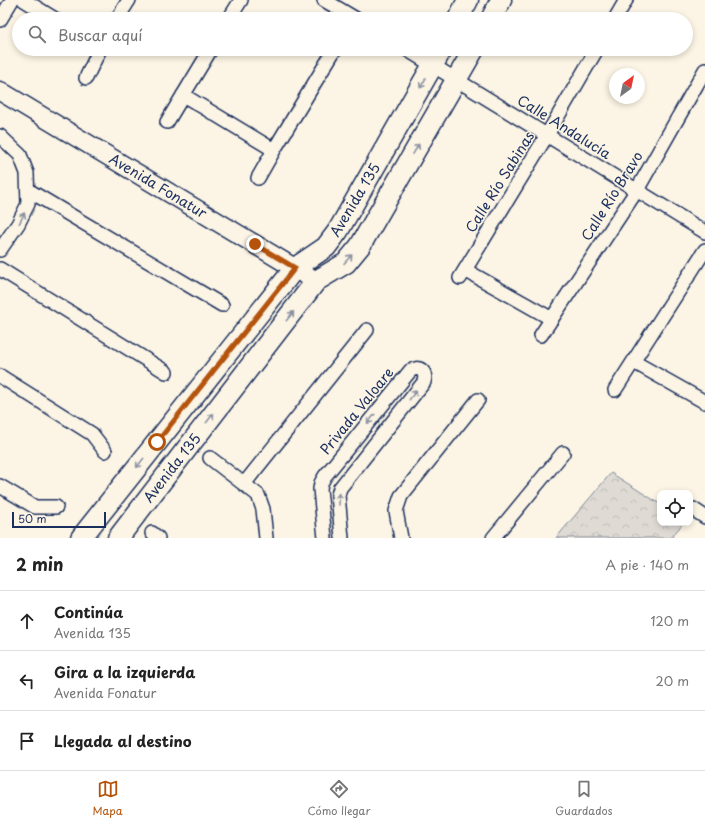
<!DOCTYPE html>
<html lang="es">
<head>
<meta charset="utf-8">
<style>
	body { margin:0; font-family:"Playpen Sans",sans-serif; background:#f6f6f6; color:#222 }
	.controls { position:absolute; right:12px; bottom:12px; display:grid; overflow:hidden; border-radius:8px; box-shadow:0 2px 6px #0003 }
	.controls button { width:36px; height:36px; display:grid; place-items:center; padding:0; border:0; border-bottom:1px solid #e0e0e0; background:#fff; color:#222; font:20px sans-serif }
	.compass { position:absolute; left:609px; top:68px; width:36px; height:36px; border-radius:50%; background:#fff; box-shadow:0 2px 6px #0003; rotate:33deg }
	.scale { position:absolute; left:12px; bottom:10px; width:94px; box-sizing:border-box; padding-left:4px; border:2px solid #1b2f5e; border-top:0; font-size:11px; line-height:14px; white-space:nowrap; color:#1b2f5e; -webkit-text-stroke:3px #fcf5e5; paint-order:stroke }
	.stop { position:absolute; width:12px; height:12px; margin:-9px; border:3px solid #b45309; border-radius:50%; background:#fff }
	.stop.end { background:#b45309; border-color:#fff; box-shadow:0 1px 4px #0008 }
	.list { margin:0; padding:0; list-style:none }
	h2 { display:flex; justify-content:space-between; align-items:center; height:52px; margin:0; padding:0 16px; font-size:17px }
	h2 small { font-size:13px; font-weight:400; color:#767676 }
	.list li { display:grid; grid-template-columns:26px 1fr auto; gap:12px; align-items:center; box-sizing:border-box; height:60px; padding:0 16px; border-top:1px solid #e0e0e0 }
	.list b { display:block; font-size:15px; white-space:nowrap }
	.list p { margin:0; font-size:13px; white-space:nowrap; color:#767676 }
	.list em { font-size:13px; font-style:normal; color:#767676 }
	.icon { flex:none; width:22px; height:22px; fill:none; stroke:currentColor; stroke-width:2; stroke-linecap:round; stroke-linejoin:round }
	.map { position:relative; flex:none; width:705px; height:538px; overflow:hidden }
	.search { position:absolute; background:#fff; box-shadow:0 2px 6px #0003; left:12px; right:12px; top:12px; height:44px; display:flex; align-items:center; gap:10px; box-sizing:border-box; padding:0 14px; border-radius:22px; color:#767676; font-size:15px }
	.sheet { height:232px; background:#fff }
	nav { display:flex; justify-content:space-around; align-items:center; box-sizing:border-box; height:56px; border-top:1px solid #e0e0e0; background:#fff; font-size:11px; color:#767676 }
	nav a { display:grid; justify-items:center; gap:2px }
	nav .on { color:#b45309 }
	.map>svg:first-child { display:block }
	.forest { fill:url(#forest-crowns); stroke:#7d8599 }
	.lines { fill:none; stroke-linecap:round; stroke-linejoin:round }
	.street-casing { stroke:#1b2f5e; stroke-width:16 }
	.secondary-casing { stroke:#1b2f5e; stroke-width:21 }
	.primary-casing { stroke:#1b2f5e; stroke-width:23 }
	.street { stroke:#fcf5e5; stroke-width:13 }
	.secondary { stroke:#fcf5e5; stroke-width:18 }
	.primary { stroke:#fcf5e5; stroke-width:20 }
	.oneway { stroke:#8c92a2 }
	.route { stroke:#b45309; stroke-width:5 }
	.labels { text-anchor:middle; stroke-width:3; stroke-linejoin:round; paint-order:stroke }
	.street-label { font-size:14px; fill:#1b2f5e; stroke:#fcf5e5 }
</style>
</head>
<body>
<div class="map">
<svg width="705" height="538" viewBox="0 0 705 538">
	<defs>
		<pattern id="forest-crowns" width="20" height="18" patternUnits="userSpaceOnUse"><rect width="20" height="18" fill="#dfdbd4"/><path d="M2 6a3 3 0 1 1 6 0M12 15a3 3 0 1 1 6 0" fill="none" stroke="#bfbcb8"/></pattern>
	</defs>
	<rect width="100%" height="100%" fill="#fcf5e5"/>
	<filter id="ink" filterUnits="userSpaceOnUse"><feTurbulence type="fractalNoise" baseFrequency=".025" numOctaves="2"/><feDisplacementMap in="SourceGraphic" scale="8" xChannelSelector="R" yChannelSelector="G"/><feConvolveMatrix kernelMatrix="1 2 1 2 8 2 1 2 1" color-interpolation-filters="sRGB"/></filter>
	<g filter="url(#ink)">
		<path class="forest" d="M611,473L660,504V523H683L671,538H556Z"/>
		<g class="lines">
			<defs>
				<path id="street" d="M24,0L55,19
					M324,0L356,19
					M117,19L129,0
					M229,19L241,0
					M615,19L626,0
					M0,20L12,0
					M406,49L705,232
					M86,78L100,49
					M183,95L274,150
					M167,122L211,49
					M0,136L20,155L27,173L28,204L18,224L0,250
					M258,178L274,150L335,49
					M28,190L222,305
					M0,269L166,372
					M465,270L552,319
					M460,278L547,135L597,49
					M541,335L637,190L705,70
					M634,362L705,402
					M0,376L92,434L105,451
					M615,390L705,250
					M210,458L258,495L263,509L266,538
					M244,484L367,330
					M0,486L35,507H56
					M693,509L705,517
					M152,533L158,538
					M325,538L320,489L321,483L325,476L410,371C419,365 427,371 424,382L340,488L338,495L342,538
					M401,538L396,511L401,496L478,400
					M493,538L563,453"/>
				<path id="secondary" d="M0,91L316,281"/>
				<path id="primary" d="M458,19L468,0
					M491,19L501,0
					M81,538L295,268L326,247L338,231L442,49
					M118,538L316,281L346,263L360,246L474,49"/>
			</defs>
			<use href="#street" class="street-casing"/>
			<use href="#secondary" class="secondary-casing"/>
			<use href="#primary" class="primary-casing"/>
			<use href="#street" class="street"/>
			<use href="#secondary" class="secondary"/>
			<use href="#primary" class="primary"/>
		</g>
		<defs><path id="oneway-shaft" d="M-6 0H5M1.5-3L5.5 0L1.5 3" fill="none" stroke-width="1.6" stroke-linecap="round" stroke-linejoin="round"/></defs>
		<g class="oneway">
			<use href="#oneway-shaft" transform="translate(423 83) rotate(120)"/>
			<use href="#oneway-shaft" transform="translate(416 149) rotate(-60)"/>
			<use href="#oneway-shaft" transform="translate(22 218) rotate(-64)"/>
			<use href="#oneway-shaft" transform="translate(348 259) rotate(-48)"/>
			<use href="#oneway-shaft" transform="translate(290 316) rotate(-52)"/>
			<use href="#oneway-shaft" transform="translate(413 395) rotate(-51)"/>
			<use href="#oneway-shaft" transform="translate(210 418) rotate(-52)"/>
			<use href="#oneway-shaft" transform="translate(371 419) rotate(129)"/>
			<use href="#oneway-shaft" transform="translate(140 463) rotate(128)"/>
			<use href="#oneway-shaft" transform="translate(339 499) rotate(-91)"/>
		</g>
	</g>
	<g class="lines" filter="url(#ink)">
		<path class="route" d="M157,442L295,268L255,244"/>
	</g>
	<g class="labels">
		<g class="street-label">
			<text transform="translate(564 127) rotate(32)" y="5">Calle Andalucía</text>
			<text transform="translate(500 182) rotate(-58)" y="5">Calle Río Sabinas</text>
			<text transform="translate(158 186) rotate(31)" y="5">Avenida Fonatur</text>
			<text transform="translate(612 196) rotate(-58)" y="5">Calle Río Bravo</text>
			<text transform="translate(355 200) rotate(-59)" y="5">Avenida 135</text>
			<text transform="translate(357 411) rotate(-51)" y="5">Privada Valoare</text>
			<text transform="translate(172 468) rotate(-52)" y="5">Avenida 135</text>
		</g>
	</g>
</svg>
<div class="controls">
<button><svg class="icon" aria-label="locate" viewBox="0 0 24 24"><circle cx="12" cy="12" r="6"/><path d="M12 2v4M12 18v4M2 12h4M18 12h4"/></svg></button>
</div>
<svg class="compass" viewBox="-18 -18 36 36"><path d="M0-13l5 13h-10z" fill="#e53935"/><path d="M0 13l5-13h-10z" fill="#767676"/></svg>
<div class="scale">50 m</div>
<div class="stop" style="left:157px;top:442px"></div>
<div class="stop end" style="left:255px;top:244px"></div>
<div class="search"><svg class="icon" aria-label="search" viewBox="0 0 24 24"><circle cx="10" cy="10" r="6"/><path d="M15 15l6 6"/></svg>Buscar aquí</div>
</div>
<section class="sheet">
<h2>2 min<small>A pie · 140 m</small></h2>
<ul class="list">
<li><svg class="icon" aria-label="ahead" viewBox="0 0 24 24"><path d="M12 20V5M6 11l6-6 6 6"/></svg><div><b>Continúa</b><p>Avenida 135</p></div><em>120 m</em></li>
<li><svg class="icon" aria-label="left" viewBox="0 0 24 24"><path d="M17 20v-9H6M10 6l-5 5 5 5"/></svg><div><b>Gira a la izquierda</b><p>Avenida Fonatur</p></div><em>20 m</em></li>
<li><svg class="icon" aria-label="arrive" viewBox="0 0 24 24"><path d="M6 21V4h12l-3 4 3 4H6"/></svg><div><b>Llegada al destino</b></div></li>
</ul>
</section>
<nav>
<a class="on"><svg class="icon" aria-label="map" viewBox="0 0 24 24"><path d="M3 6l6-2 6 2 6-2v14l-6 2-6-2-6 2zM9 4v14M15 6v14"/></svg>Mapa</a>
<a><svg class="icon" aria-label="directions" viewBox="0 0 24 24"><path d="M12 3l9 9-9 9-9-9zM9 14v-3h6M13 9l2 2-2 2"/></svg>Cómo llegar</a>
<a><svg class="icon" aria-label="saved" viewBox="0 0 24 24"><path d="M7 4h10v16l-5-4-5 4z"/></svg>Guardados</a>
</nav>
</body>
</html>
